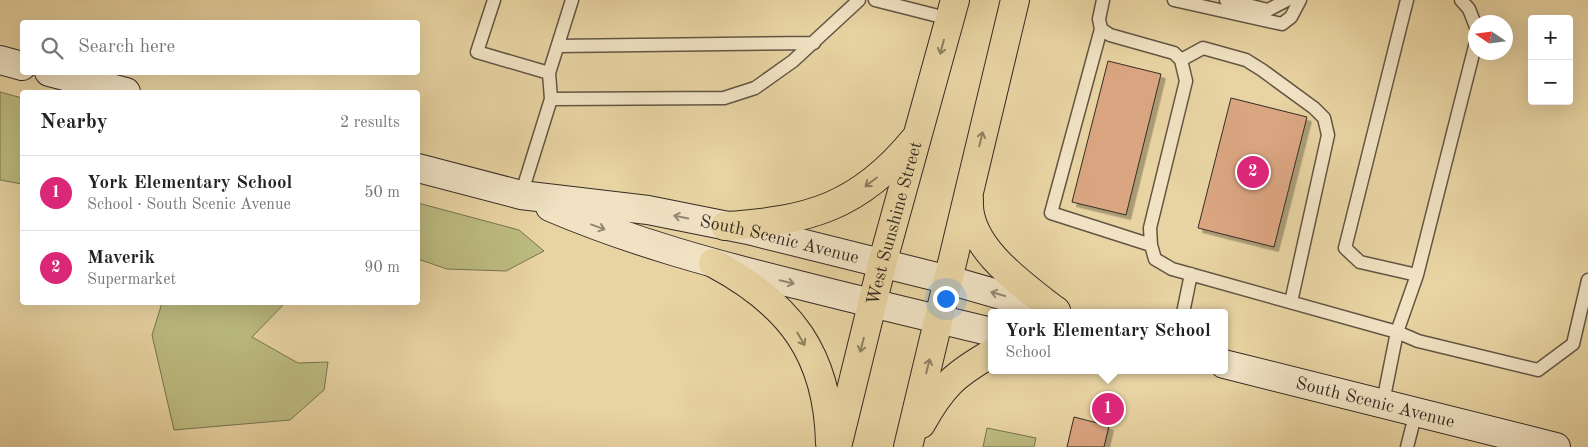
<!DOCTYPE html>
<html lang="en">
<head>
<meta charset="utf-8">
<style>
	body { margin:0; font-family:"Old Standard TT",serif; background:#f6f6f6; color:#222 }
	.controls { position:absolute; right:15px; top:15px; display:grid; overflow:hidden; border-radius:5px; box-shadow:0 5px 20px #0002 }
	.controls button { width:45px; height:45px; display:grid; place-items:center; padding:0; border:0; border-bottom:1px solid #e0e0e0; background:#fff; color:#222; font:25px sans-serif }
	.compass { position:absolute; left:1468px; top:15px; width:45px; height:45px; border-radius:50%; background:#fff; box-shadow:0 5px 20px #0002; rotate:283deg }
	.you { position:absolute; left:945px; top:298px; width:18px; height:18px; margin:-12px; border:4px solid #fff; border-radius:50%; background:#1a73e8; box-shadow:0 0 0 8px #1a73e833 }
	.badge { display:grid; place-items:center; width:32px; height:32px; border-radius:50%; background:#db2777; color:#fff; font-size:16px; font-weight:700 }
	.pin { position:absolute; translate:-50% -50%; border:2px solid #fff; box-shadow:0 1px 5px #0006 }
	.popup { position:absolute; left:988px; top:309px; width:240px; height:65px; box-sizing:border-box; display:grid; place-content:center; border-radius:5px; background:#fff; filter:drop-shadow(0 1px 4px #0005); font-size:16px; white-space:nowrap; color:#767676 }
	.popup b { font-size:19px; color:#222 }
	.popup::after { content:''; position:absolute; left:50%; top:100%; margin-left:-10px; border:10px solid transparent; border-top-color:#fff }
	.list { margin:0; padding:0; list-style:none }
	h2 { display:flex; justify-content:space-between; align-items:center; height:65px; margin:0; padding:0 20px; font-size:21px }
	h2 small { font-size:16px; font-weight:400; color:#767676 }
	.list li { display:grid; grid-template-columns:32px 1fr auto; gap:15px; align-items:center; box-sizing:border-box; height:75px; padding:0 20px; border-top:1px solid #e0e0e0 }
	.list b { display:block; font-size:19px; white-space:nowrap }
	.list p { margin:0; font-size:16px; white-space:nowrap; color:#767676 }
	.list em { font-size:16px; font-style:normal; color:#767676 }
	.icon { flex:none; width:28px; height:28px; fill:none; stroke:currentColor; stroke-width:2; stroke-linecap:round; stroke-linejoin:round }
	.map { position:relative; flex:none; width:1588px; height:447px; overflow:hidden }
	.search { position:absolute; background:#fff; box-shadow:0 5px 20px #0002; left:20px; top:20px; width:400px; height:55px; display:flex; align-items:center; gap:12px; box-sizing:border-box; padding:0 18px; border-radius:5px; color:#767676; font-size:19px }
	.panel { position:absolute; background:#fff; box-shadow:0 5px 20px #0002; left:20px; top:90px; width:400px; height:215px; border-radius:5px }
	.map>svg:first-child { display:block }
	.green { fill:#bcbb80; stroke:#787452 }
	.building { fill:#daa581; stroke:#352c23; filter:url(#shadow) }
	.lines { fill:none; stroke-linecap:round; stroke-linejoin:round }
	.service-casing { stroke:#625643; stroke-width:15 }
	.secondary-casing { stroke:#352c23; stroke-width:30 }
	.primary-casing { stroke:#352c23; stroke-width:30 }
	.service { stroke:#f0e2c3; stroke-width:12 }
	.secondary { stroke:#f0e2c3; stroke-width:28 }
	.primary { stroke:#e8d3a2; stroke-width:28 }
	.oneway { stroke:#8e8062 }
	.oneway2 { stroke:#928773 }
	.labels { text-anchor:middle; stroke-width:4.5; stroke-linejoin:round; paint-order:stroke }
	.street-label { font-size:18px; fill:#352c23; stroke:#f0e2c3 }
</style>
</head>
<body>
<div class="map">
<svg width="1588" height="447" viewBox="0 0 1588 447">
	<defs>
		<filter id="shadow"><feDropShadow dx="4.5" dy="4.5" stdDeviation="0" flood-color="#0004"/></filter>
	</defs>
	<rect width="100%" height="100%" fill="#e8d3a2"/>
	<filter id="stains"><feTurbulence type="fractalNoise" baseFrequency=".004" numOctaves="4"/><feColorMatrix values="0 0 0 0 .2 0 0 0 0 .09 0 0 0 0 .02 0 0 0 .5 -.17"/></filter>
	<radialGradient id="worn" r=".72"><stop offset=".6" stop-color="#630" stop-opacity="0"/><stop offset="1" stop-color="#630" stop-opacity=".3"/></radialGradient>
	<path class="green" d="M0,92L22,98V184L0,180Z
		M418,203L519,230L544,251L506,271L447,269L418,259Z
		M162,303H285L252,337L298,363L328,362L324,390L290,420L174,430L152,335Z
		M987,428L1036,438L1034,447H983Z"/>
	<path class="building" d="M1108,61L1161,74L1126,215L1072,202Z
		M1231,98L1307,117L1274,247L1198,228Z
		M1074,417L1109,426L1104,447H1067Z"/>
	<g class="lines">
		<defs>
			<path id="service" d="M494,0L477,52L549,73
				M875,0L950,19
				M1103,0L1099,19L1101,29L1110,35L1174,53L1181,60L1186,81L1150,228L1151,245L1155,259L1172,269L1397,332L1383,402
				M1174,0L1282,24L1291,17L1300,0
				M1226,0L1268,10L1287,0
				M1407,0L1345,248L1360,262L1417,275L1476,42
				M1461,0L1469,9L1476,27
				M1101,29L1051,213L1151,245
				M558,46L814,43
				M1181,60L1203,48L1246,60L1262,70L1314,108L1324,118L1328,135L1291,302
				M551,99L549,73L572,0
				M521,195L551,99L724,98L755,88L793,61L859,0
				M1417,275L1397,332L1418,341L1538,370L1573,344L1588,280
				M1183,313L1191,274
				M1407,447L1416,412"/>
			<g id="secondary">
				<path d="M0,60L22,66"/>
				<path d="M49,72L126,92"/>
				<path id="s1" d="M418,168L521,195L648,210L748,230L949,280L1056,311"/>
				<path d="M550,207C632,242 717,265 803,286C866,302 929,317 992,332"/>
				<path id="s2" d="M1224,364L1556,447"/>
			</g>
			<g id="primary">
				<path d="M969,200C966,247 1024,286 1056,311"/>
				<path d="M725,226C808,221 859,207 914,140"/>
				<path d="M713,263C790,304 828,354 830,443"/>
				<path d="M921,424C942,386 954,375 992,353"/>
				<path id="s3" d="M837,447L882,264L955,0"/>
				<path d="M908,447L1015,0"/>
			</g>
		</defs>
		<use href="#service" class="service-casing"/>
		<use href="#secondary" class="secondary-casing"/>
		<use href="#primary" class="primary-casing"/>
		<use href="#service" class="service"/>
		<use href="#secondary" class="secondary"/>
		<use href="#primary" class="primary"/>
	</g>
	<defs><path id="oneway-shaft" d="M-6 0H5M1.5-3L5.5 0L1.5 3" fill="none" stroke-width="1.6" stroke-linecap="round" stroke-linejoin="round" transform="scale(1.25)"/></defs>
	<g class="oneway">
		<use href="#oneway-shaft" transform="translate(942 47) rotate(105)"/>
		<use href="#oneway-shaft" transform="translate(981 139) rotate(-76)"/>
		<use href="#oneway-shaft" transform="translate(871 182) rotate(143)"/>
		<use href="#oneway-shaft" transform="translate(801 339) rotate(60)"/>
		<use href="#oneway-shaft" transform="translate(862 345) rotate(104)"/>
		<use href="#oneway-shaft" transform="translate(928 366) rotate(-76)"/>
	</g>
	<g class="oneway2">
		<use href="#oneway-shaft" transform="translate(681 217) rotate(-169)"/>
		<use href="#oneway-shaft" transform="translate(598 227) rotate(20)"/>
		<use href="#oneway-shaft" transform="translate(787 282) rotate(14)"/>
		<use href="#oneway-shaft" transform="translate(998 294) rotate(-164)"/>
	</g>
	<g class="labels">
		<g class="street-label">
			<text dy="6" stroke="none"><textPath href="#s3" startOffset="231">West Sunshine Street</textPath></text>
			<text dy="6" stroke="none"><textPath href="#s1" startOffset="369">South Scenic Avenue</textPath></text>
			<text dy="6" stroke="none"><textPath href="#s2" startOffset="156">South Scenic Avenue</textPath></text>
		</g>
	</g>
	<rect width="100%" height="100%" filter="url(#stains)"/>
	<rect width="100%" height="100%" fill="url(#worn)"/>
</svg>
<div class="controls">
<button>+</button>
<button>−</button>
</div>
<svg class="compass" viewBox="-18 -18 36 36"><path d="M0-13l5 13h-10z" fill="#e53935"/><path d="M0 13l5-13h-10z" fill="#767676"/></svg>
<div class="you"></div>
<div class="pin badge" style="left:1108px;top:409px">1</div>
<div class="popup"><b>York Elementary School</b>School</div>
<div class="pin badge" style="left:1253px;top:172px">2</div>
<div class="search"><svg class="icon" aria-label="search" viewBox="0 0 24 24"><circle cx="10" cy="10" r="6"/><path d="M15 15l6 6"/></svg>Search here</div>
<section class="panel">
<h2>Nearby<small>2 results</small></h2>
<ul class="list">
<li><span class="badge">1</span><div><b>York Elementary School</b><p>School · South Scenic Avenue</p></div><em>50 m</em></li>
<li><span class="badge">2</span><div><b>Maverik</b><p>Supermarket</p></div><em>90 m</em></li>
</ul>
</section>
</div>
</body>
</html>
